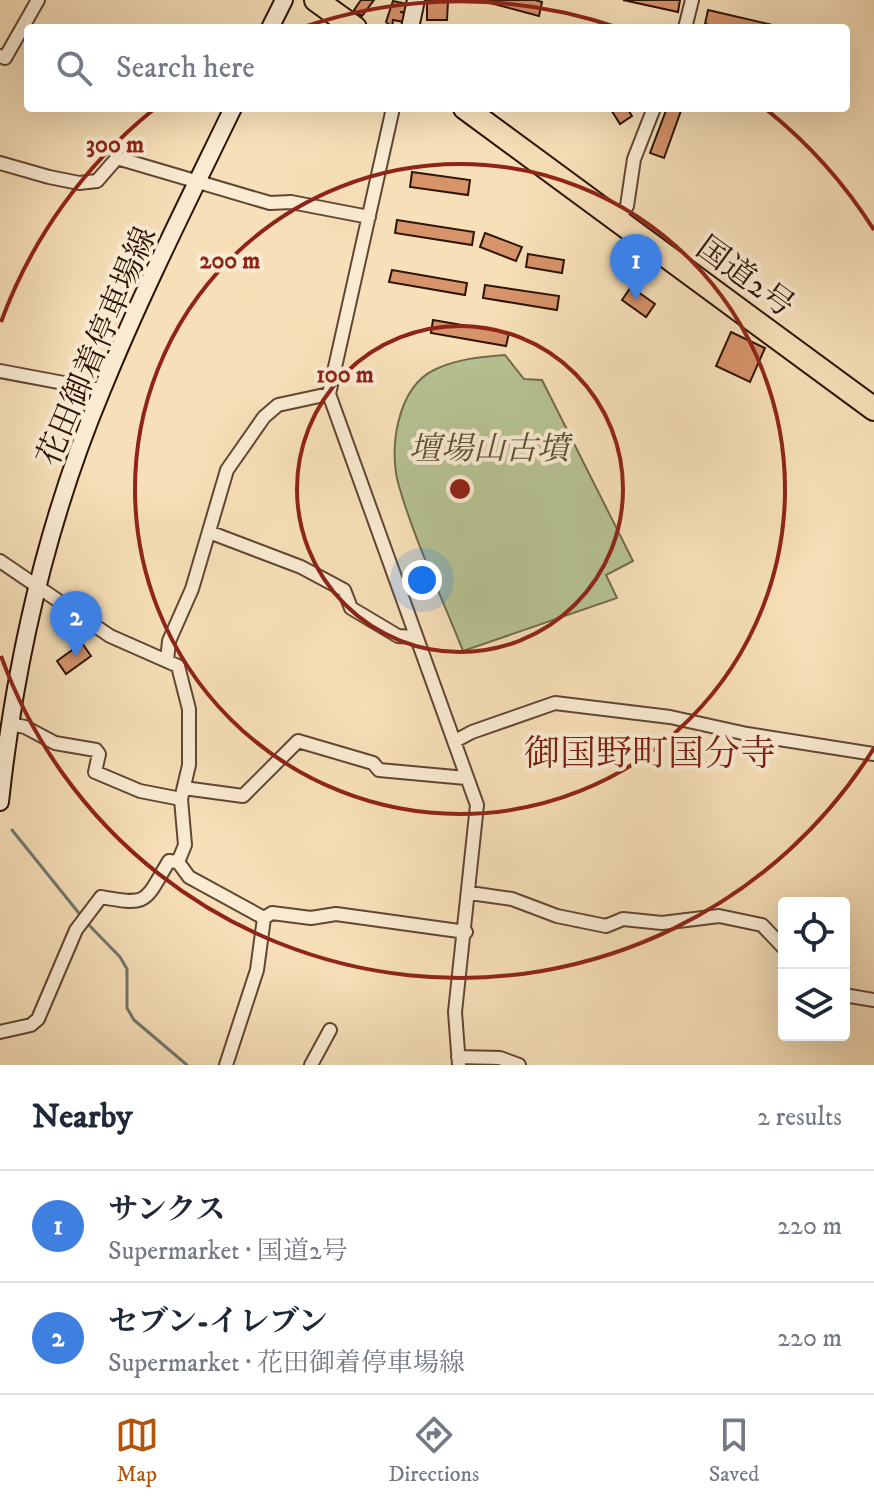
<!DOCTYPE html>
<html lang="en">
<head>
<meta charset="utf-8">
<style>
	body { margin:0; font-family:"IM FELL DW Pica","Noto Serif JP",serif; background:#f6f6f7; color:#1f2937 }
	.controls { position:absolute; right:24px; bottom:24px; display:grid; overflow:hidden; border-radius:8px; box-shadow:0 8px 32px #0002 }
	.controls button { width:72px; height:72px; display:grid; place-items:center; padding:0; border:0; border-bottom:2px solid #e0e1e3; background:#fff; color:#1f2937; font:40px sans-serif }
	.you { position:absolute; left:422px; top:580px; width:28px; height:28px; margin:-20px; border:6px solid #fff; border-radius:50%; background:#1a73e8; box-shadow:0 0 0 12px #1a73e833 }
	.badge { display:grid; place-items:center; width:52px; height:52px; border-radius:50%; background:#b45309; color:#fff; font-size:26px; font-weight:700 }
	.pin { position:absolute; translate:-50% -66px; filter:drop-shadow(0 2px 4px #0008) }
	.pin::after { content:''; position:absolute; top:42px; width:28px; height:24px; background:inherit; clip-path:polygon(0 0,100% 0,50% 100%) }
	.list { margin:0; padding:0; list-style:none }
	h2 { display:flex; justify-content:space-between; align-items:center; height:104px; margin:0; padding:0 32px; font-size:34px }
	h2 small { font-size:26px; font-weight:400; color:#747a83 }
	.list li { display:grid; grid-template-columns:52px 1fr auto; gap:24px; align-items:center; box-sizing:border-box; height:112px; padding:0 32px; border-top:2px solid #e0e1e3 }
	.list b { display:block; font-size:30px; white-space:nowrap }
	.list p { margin:0; font-size:26px; white-space:nowrap; color:#747a83 }
	.list em { font-size:26px; font-style:normal; color:#747a83 }
	.icon { flex:none; width:44px; height:44px; fill:none; stroke:currentColor; stroke-width:2; stroke-linecap:round; stroke-linejoin:round }
	.map { position:relative; flex:none; width:874px; height:1065px; overflow:hidden }
	.search { position:absolute; background:#fff; box-shadow:0 8px 32px #0002; left:24px; right:24px; top:24px; height:88px; display:flex; align-items:center; gap:20px; box-sizing:border-box; padding:0 28px; border-radius:8px; color:#747a83; font-size:30px }
	.sheet { height:328px; background:#fff }
	nav { display:flex; justify-content:space-around; align-items:center; box-sizing:border-box; height:112px; border-top:2px solid #e0e1e3; background:#fff; font-size:22px; color:#747a83 }
	nav a { display:grid; justify-items:center; gap:4px }
	nav .on { color:#b45309 }
	.map>svg:first-child { display:block }
	.green { fill:#b7c394; stroke:#726c4c; stroke-width:2 }
	.lines { fill:none; stroke-linecap:round; stroke-linejoin:round }
	.stream { stroke:#727870; stroke-width:3 }
	.building { fill:#d7936a; stroke:#2e1405; stroke-width:2 }
	.street-casing { stroke:#604732; stroke-width:16 }
	.secondary-casing { stroke:#2e1405; stroke-width:20 }
	.highway-casing { stroke:#2e1405; stroke-width:26 }
	.street { stroke:#faebd2; stroke-width:12 }
	.secondary { stroke:#faebd2; stroke-width:16 }
	.highway { stroke:#f7e0b9; stroke-width:22 }
	.ring { fill:none; stroke:#8f2418; stroke-width:4 }
	.labels { text-anchor:middle; stroke-width:8; stroke-linejoin:round; paint-order:stroke }
	.street-label { font-size:32px; fill:#2e1405; stroke:#faebd2 }
	.park-label { font-size:32px; font-style:italic; fill:#5e5137; stroke:#faebd2 }
	.quarter-label { font-size:36px; fill:#7a1f14; stroke:#faebd2 }
	.centre { fill:#8f2418; stroke:#faebd2; stroke-width:4 }
	.ring-label { font-size:24px; text-anchor:middle; font-weight:bold; fill:#8f2418; stroke:#faebd2; stroke-width:8; stroke-linejoin:round; paint-order:stroke }
</style>
</head>
<body>
<div class="map">
<svg width="874" height="1065" viewBox="0 0 874 1065">
	<rect width="100%" height="100%" fill="#f7e0b9"/>
	<filter id="stains"><feTurbulence type="fractalNoise" baseFrequency=".0025" numOctaves="4"/><feColorMatrix values="0 0 0 0 .2 0 0 0 0 .09 0 0 0 0 .02 0 0 0 .5 -.17"/></filter>
	<radialGradient id="worn" r=".72"><stop offset=".6" stop-color="#630" stop-opacity="0"/><stop offset="1" stop-color="#630" stop-opacity=".3"/></radialGradient>
	<path class="green" d="M505,355L524,379L542,380L633,561L606,575L617,598L463,651C442,597 415,542 399,486C388,450 397,388 434,370C456,359 480,357 505,355Z"/>
	<g class="lines">
		<path class="stream" d="M12,830L82,917
			M87,923L120,957L127,969V1008L134,1020L187,1065"/>
	</g>
	<path class="building" d="M361,0H374L362,16L354,10Z
		M427,0L448,1L447,20H427Z
		M479,0H535L542,2L539,16Z
		M623,0H680L678,12Z
		M393,1L407,4L406,12H400L406,13L404,22L393,20L392,27L386,22Z
		M708,10L785,28H722L705,24Z
		M610,108H627L632,116L620,124Z
		M667,108H682L664,158L650,153Z
		M412,172L470,180L468,195L410,187Z
		M397,220L474,232L472,245L395,233Z
		M485,233L522,247L516,261L480,247Z
		M528,254L564,260L562,273L526,267Z
		M392,270L467,283L465,295L389,282Z
		M485,285L559,296L557,310L483,298Z
		M631,287L655,304L646,317L622,300Z
		M433,320L509,333L506,346L431,333Z
		M731,332L765,348L750,382L716,366Z
		M82,643L91,656L66,674L57,661Z"/>
	<g class="lines">
		<defs>
			<path id="street" d="M685,28L692,0
				M0,56L5,58L38,0
				M393,108L329,394L477,805L455,1012L459,1065
				M0,163L49,177L79,183L97,181L117,158L270,203L291,202L369,217
				M617,220L627,206L634,159L654,108
				M0,371L101,390
				M209,532L301,567L344,590L351,608L398,636L415,637
				M0,561L110,636L178,666L189,709V765L181,799L185,845L178,862
				M167,661L169,641L192,589L227,470L264,417L278,405L329,394
				M10,724L25,727L55,743L96,750L99,754L95,772L140,791L181,799
				M455,741L472,732L555,703L670,717L747,734L874,754
				M184,788L243,796L298,741L373,763L379,770L466,778
				M178,862L189,877L264,918
				M470,893L512,899L557,916L606,926L623,919L662,923L719,916L762,925L784,948
				M264,918L272,913L311,918L336,914L466,932
				M844,995L874,1000
				M0,1032L31,1025L38,1019L76,930L101,897C150,906 144,902 169,861L178,862
				M458,1057L500,1058L519,1065
				M226,1065L257,970L264,918
				M311,1065L330,1030"/>
			<path id="secondary" d="M270,28L284,0
				M410,28L416,0
				M0,802C15,662 48,519 102,390C141,294 188,201 233,108"/>
			<path id="highway" d="M316,0L355,28
				M465,108L874,409"/>
		</defs>
		<use href="#street" class="street-casing"/>
		<use href="#secondary" class="secondary-casing"/>
		<use href="#highway" class="highway-casing"/>
		<use href="#street" class="street"/>
		<use href="#secondary" class="secondary"/>
		<use href="#highway" class="highway"/>
	</g>
	<g class="ring">
		<circle cx="460" cy="489" r="163"/>
		<circle cx="460" cy="489" r="325"/>
		<path d="M874 748A488 488 0 0 1 1 656M1 322A488 488 0 0 1 153 110M301 28A488 488 0 0 1 619 28M767 110A488 488 0 0 1 874 230"/>
	</g>
	<g class="labels">
		<g class="street-label">
			<text transform="translate(746 276) rotate(36)" y="11">国道2号</text>
			<text transform="translate(96 346) rotate(-67)" y="11">花田御着停車場線</text>
		</g>
		<g class="park-label">
			<text x="489" y="459">壇場山古墳</text>
		</g>
		<g class="quarter-label">
			<text x="650" y="765">御国野町国分寺</text>
		</g>
	</g>
	<circle cx="460" cy="489" r="12" class="centre"/>
	<g class="ring-label">
		<text x="115" y="152">300 m</text>
		<text x="230" y="268">200 m</text>
		<text x="345" y="382">100 m</text>
	</g>
	<rect width="100%" height="100%" filter="url(#stains)"/>
	<rect width="100%" height="100%" fill="url(#worn)"/>
</svg>
<div class="controls">
<button><svg class="icon" aria-label="locate" viewBox="0 0 24 24"><circle cx="12" cy="12" r="6"/><path d="M12 2v4M12 18v4M2 12h4M18 12h4"/></svg></button>
<button><svg class="icon" aria-label="layers" viewBox="0 0 24 24"><path d="M12 4l9 5-9 5-9-5zM3 14l9 5 9-5"/></svg></button>
</div>
<div class="you"></div>
<div class="pin badge" style="left:636px;top:300px;background:#3f7fe0">1</div>
<div class="pin badge" style="left:76px;top:657px;background:#3f7fe0">2</div>
<div class="search"><svg class="icon" aria-label="search" viewBox="0 0 24 24"><circle cx="10" cy="10" r="6"/><path d="M15 15l6 6"/></svg>Search here</div>
</div>
<section class="sheet">
<h2>Nearby<small>2 results</small></h2>
<ul class="list">
<li><span class="badge" style="background:#3f7fe0">1</span><div><b>サンクス</b><p>Supermarket · 国道2号</p></div><em>220 m</em></li>
<li><span class="badge" style="background:#3f7fe0">2</span><div><b>セブン-イレブン</b><p>Supermarket · 花田御着停車場線</p></div><em>220 m</em></li>
</ul>
</section>
<nav>
<a class="on"><svg class="icon" aria-label="map" viewBox="0 0 24 24"><path d="M3 6l6-2 6 2 6-2v14l-6 2-6-2-6 2zM9 4v14M15 6v14"/></svg>Map</a>
<a><svg class="icon" aria-label="directions" viewBox="0 0 24 24"><path d="M12 3l9 9-9 9-9-9zM9 14v-3h6M13 9l2 2-2 2"/></svg>Directions</a>
<a><svg class="icon" aria-label="saved" viewBox="0 0 24 24"><path d="M7 4h10v16l-5-4-5 4z"/></svg>Saved</a>
</nav>
</body>
</html>
